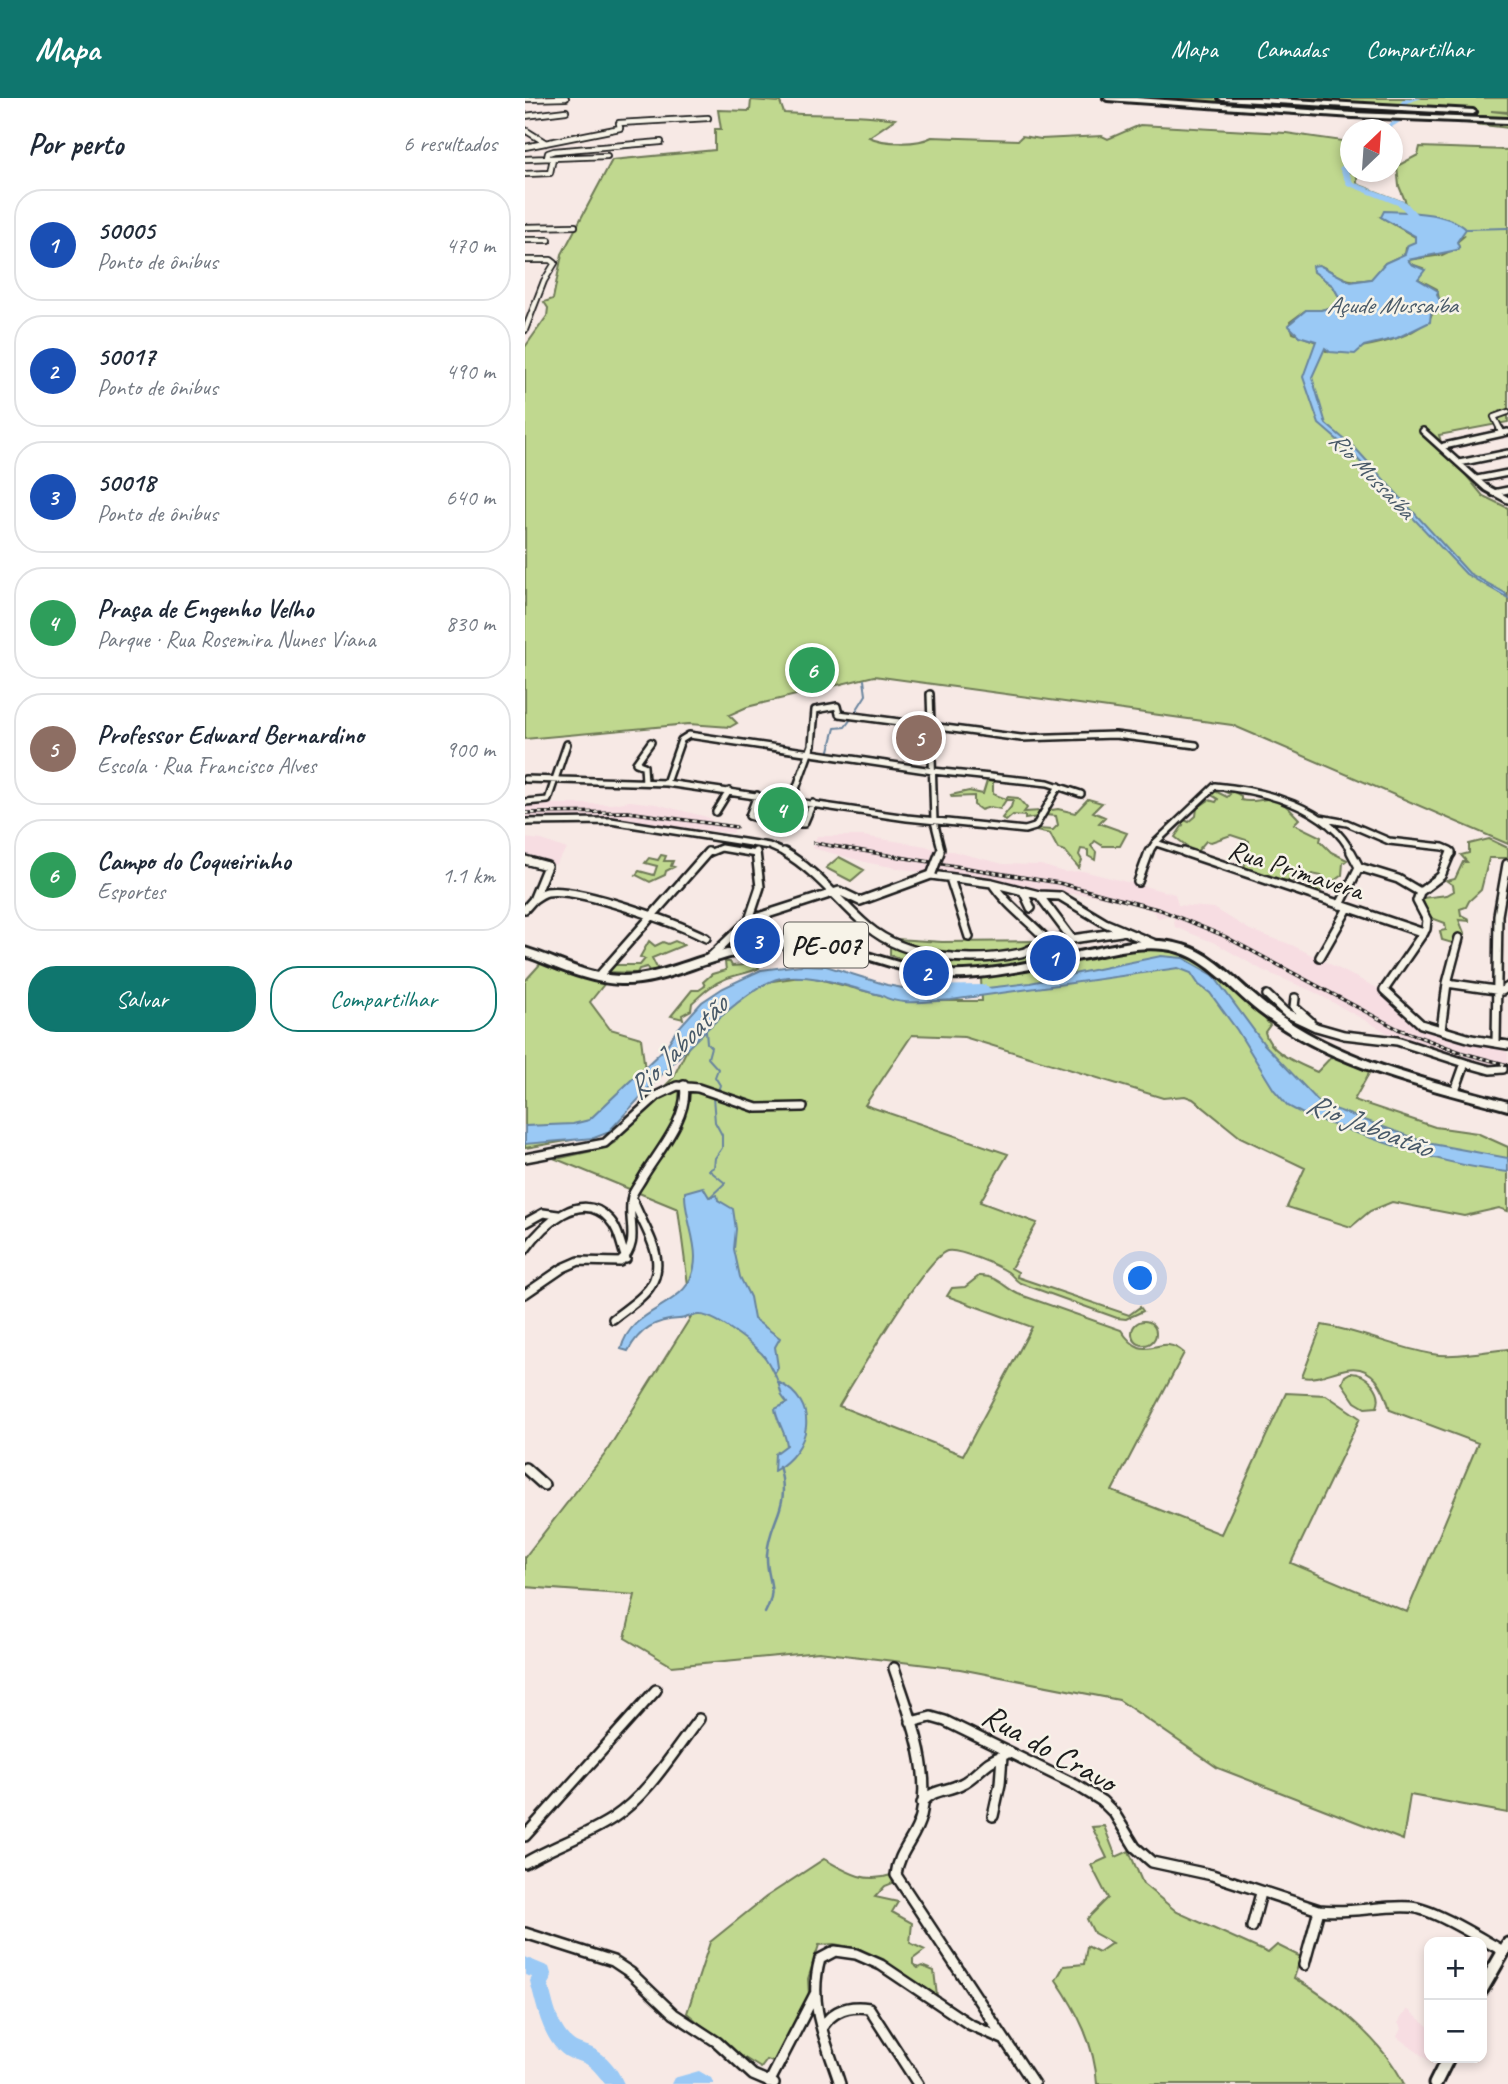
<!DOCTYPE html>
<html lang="pt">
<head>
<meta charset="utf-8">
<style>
	body { margin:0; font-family:Caveat,sans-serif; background:#f6f6f7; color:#1f2937 }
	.controls { position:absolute; right:21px; bottom:21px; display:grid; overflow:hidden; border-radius:14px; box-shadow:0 4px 10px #0003 }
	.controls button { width:63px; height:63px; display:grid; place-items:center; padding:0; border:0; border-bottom:2px solid #e0e1e3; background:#fff; color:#1f2937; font:35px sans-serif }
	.compass { position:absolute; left:815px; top:21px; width:63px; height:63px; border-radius:50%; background:#fff; box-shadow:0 4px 10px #0003; rotate:25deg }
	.you { position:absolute; left:616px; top:1181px; width:24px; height:24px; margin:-18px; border:5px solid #fff; border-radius:50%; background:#1a73e8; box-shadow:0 0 0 10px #1a73e833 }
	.badge { display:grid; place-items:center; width:46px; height:46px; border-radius:50%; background:#0f766e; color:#fff; font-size:23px; font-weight:700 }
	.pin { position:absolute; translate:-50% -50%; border:4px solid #fff; box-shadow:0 2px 7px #0006 }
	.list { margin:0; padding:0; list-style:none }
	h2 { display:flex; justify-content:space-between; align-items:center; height:91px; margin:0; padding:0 28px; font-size:30px }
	h2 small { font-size:23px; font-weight:400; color:#747a83 }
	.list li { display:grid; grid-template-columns:46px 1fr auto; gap:21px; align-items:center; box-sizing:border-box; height:112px; margin:0 14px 14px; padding:0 14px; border:2px solid #e0e1e3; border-radius:28px }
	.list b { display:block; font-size:26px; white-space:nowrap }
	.list p { margin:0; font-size:23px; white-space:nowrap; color:#747a83 }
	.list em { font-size:23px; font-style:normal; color:#747a83 }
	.actions { display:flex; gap:14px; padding:21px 28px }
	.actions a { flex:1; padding:16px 0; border:2px solid #0f766e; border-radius:28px; text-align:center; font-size:24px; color:#0f766e }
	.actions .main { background:#0f766e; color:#fff }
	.map { position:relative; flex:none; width:983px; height:1986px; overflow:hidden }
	header { display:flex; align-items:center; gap:42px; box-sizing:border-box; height:98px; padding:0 35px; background:#0f766e; color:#fff }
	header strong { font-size:33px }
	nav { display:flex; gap:38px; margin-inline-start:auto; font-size:24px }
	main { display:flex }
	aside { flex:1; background:#fff }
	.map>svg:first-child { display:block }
	.built { fill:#f7dde2 }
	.green { fill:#c0d88f; stroke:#6e7a56; stroke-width:2; fill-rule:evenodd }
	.water { fill:#9ac9f5; stroke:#68849e; stroke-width:2 }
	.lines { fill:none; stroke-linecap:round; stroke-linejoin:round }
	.stream-far1 { stroke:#68849e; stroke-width:2 }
	.stream { stroke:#68849e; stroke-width:2.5 }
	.river { fill:#9ac9f5; fill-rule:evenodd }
	.minor-far3-casing { stroke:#1c1c1c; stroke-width:8 }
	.minor-far2-casing { stroke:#1c1c1c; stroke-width:10 }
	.minor-far1-casing { stroke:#1c1c1c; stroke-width:12 }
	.minor-casing { stroke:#1c1c1c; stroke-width:14 }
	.tertiary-casing { stroke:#1c1c1c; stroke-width:17 }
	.primary-casing { stroke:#1c1c1c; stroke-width:6 }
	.trunk-casing { stroke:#1c1c1c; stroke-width:6 }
	.minor-far3 { stroke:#f7f3e8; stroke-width:4.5 }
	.minor-far2 { stroke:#f7f3e8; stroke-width:5 }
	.minor-far1 { stroke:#f7f3e8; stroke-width:7 }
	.minor { stroke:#f7f3e8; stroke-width:9 }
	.tertiary { stroke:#f7f3e8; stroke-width:11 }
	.primary { fill:#f7f3e8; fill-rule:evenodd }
	.trunk { fill:#f7f3e8; fill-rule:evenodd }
	.rail-casing { stroke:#1c1c1c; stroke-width:3.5 }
	.rail { stroke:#f7f3e8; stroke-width:2; stroke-dasharray:3.5; stroke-linecap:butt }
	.minor-bridge-far1-casing { stroke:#1c1c1c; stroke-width:10; stroke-linecap:butt }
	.minor-bridge-casing { stroke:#1c1c1c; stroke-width:12; stroke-linecap:butt }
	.minor-bridge-far1 { stroke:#f7f3e8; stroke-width:5 }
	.minor-bridge { stroke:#f7f3e8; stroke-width:7 }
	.labels { text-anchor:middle; stroke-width:5; stroke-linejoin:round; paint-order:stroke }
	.far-water-label { font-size:24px; font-style:italic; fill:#485968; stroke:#f7f3e8 }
	.shield { fill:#f7f3e8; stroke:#5e5c59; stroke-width:2 }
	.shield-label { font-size:26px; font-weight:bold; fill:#1c1c1c }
	.street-label { font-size:28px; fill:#1c1c1c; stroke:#f7f3e8 }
	.water-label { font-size:30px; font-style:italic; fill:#485968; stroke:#f7f3e8 }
	.near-street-label { font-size:33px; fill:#1c1c1c; stroke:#f7f3e8 }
</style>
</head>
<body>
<header>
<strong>Mapa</strong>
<nav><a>Mapa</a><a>Camadas</a><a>Compartilhar</a></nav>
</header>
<main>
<aside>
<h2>Por perto<small>6 resultados</small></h2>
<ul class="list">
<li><span class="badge" style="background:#1a4fb4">1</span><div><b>50005</b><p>Ponto de ônibus</p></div><em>470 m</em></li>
<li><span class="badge" style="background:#1a4fb4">2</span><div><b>50017</b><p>Ponto de ônibus</p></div><em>490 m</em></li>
<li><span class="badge" style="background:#1a4fb4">3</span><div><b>50018</b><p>Ponto de ônibus</p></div><em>640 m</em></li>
<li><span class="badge" style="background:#2e9e5b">4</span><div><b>Praça de Engenho Velho</b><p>Parque · Rua Rosemira Nunes Viana</p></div><em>830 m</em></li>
<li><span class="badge" style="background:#8d6e63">5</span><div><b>Professor Edward Bernardino</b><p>Escola · Rua Francisco Alves</p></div><em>900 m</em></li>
<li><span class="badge" style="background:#2e9e5b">6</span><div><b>Campo do Coqueirinho</b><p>Esportes</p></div><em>1.1 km</em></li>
</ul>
<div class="actions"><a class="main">Salvar</a><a>Compartilhar</a></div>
</aside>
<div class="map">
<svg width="983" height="1986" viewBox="0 0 983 1986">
	<rect width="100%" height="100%" fill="#f7e9e5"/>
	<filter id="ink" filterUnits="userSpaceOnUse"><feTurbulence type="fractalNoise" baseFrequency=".0143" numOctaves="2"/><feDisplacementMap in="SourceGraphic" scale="14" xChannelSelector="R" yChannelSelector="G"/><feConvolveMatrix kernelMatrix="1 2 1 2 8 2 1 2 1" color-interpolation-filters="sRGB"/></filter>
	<g filter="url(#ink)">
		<path class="built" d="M105,703L131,706L182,719L188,724L211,728L208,735L83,721H0V706H87Z
			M292,738H338L401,748L414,753H427L478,766L516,767L539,774L558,773L650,796L653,807L689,810L725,832L767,847L852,890L879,919L892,927L944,945L973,949L983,955V973L962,970L892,947L863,935L787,893L737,872L690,845L650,829L648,818L645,817L633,820L628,813L606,805L567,797L509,794L344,765L287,750Z
			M0,740L17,742L42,751L30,767L12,763L0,759Z
			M882,1911L904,1929V1960H910L907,1965L872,1939L876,1930L873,1925Z"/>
		<path class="green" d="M613,0H706L838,8L845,12L839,15Z
			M727,0H983V14L966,13L983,15V30L872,17L868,14L941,11Z
			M226,2L255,4L259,15C296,18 333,14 370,21L344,39C359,46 392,47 407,39L493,42L497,38L516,41L577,38L583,41L615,27L761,35L825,44V74H832V86L881,105L874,88L872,68L893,57L895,49L983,52V324L914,337L917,348L958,398L983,410V746L707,627L349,578L222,609L204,617L212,625L205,629L164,626L0,641V249L22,218L23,210L19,204L28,201L37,156L87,62L190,52V31H196L193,12L225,13ZM879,114L939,138L932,144L934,149L917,157L883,162L886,166L898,170L893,181L912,191L915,206L906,214L907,217C888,244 832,251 801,253L797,246L768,235L765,224L781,212H796L818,206L808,188L788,173L794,167C817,178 819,186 847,181L860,165L880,156L881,150L890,144V139L856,119Z
			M462,683L468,684V696L481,701L483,699L493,700L502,710L499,714L515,713L513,719L500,721V718L488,717L481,723L477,720L486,709L488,702H481L475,711L465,709L456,712L449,707V698L427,699L426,697L444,693L458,696Z
			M691,690L709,694L716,698V702C725,705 732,702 742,701C755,698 766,713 774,721L769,726L796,739L795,743L806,754L822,762L818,765L817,777L794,794L796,798L778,793L798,784L797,778L787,776L776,783L757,782L755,784L719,771L724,743L706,737L686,744L681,743L669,757L658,753L663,749L650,739L658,727L653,725L655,720L664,724L671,718L672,710L684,702L691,704L693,701L683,695L688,692L702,699L705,696Z
			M234,699L286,707L275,727L226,719L225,717Z
			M563,701L577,705L568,714L580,719L574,725L602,735L595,748H578L570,743L566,748L571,754L570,762L563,758V752L556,751L554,757L557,762L554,770L540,753L533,751L525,736L511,733L512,731L528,732L533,727L531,718L519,717L520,713L533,711L550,715Z
			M964,741L983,750V760H964L956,792L944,803L941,809L935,811L936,817L944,821V823L934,822L940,837L927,845L917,842L915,833L921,832L920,825L904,819L897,800L922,797L929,793L928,787L922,783L930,781L938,764H942L936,757L944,755V746Z
			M136,757L141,758L139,763H148L146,768L149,769L141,773L140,777L125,784L111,777L114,773L129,777L132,768L120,765L124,760L133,762Z
			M314,759L339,772L326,783L301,770Z
			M371,841L417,844L518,843L529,855C510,866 439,875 417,871C399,868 382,863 365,857V848Z
			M124,843L130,848L138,844L143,846L150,843L159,847L127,860L133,872L124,873L122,869L114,871L112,875L81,874L89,867H115L120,861L115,859Z
			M635,849L672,859L728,907L745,927L740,934C744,955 775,966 792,974L811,954L847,970L829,1002L910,1029L952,1035L983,1049V1113L974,1110L939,1118L867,1104L845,1113L826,1129L762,1109L780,1070L715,1039L668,1001L660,998L638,1000L439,939L387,937L340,1007L483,1056L455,1104L512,1125L486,1170L493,1174L492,1179L604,1217L615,1209L618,1213L601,1221L592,1220L495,1185C490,1182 488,1178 483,1174C474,1168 433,1150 422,1153C401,1159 330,1282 314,1308L438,1357L507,1229L422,1198L427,1190L440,1189L454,1178C472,1177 478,1189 493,1196L596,1232C622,1271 633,1231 659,1255L587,1393L696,1436L761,1295L801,1297L835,1320L766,1465L882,1514L953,1345L865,1312C860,1292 848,1265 821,1271C805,1274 793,1282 777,1279L797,1227C835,1233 869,1249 907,1256C930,1260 960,1253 983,1251V1715L885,1697L878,1742L693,1670L594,1602L435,1571L294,1554L147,1568L100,1540L110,1497L0,1489V1459L80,1356L167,1217L153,1111L31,1061L76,1051L91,1044L105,1024L148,980L174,927L234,885L282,878L359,898L413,903H457L456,880L556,860Z
			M18,863L80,885L65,904L85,931L116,940L122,988L47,1042L0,1050V883Z
			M200,864H205L207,868L231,866L234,870C222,876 212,876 200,881C187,886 177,896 167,905L166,912L157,917L158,921L146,918L167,892H174L180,888L178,884L187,876L201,872Z
			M607 1235a12 12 0 1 1 24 0a12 12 0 1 1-24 0Z
			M825,1275C841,1274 859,1293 852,1309L840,1310L830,1304L817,1285L820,1278Z
			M579,1728L591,1759L604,1753L618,1786L652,1814L743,1855L752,1847L776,1859L769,1880C809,1902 859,1945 879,1986H572C570,1947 552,1913 531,1882L539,1868L559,1866L562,1848L574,1854L587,1845L569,1835L562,1821L583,1800L566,1767L582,1760L567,1729Z
			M299,1761C322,1774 340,1786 366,1777L368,1785L360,1788L350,1799L373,1804L367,1814L387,1825L385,1845L400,1852L388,1861V1866L393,1870L397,1868L409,1873L412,1898L335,1851L309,1846L294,1847L283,1881L284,1897L251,1965L242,1962L236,1970L205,1951L162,1915L185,1844L241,1799Z"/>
		<path class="water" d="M859,113C883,114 923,114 941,131L932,144L934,149L932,152L883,162L886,166L900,172L893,181L913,193L912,197L916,204L906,214L905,224L872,240L839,248L830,256L805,254L800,250L787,279L801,326L831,351L944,475L980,495L983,500L941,476L824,352L794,326L778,279L791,243L774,238L763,227L781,212H796L818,206L808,188L788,173L787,168L794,167L826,184L846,181L860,165L880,156L883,147L890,144V138L856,119Z
			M636,858L658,860L688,877L739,946L796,1006L902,1045L983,1060V1074C913,1067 847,1040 780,1017L763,1008L749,992L712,932L685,895L674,887L666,875L653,870L426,902C404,903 374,909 356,897C325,890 288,874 256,880C211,889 117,999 82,1035L69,1040L0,1046V1028L48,1026L64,1022L140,950L151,933L177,904L198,890L236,872L275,867L301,868L362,887L410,896L505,885Z
			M178,1089L184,1099L192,1097L193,1102L208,1111L211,1131L209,1151L215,1179L225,1199L229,1221L255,1240L250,1249L253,1269L249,1276C245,1268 241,1258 234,1253C222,1242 191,1218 175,1217C167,1216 161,1221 154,1221C130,1222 115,1231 103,1253L96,1251C108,1203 170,1213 170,1159C170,1138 159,1116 160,1094Z
			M253,1284C296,1305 286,1352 249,1373L250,1356L262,1347C260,1333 252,1324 250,1311L262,1305L257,1298Z"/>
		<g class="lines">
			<path class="stream-far1" d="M942,131L983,130
				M329,616L341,597L339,582
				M303,656L310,630L320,629L326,621
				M264,724L268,706
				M181,933L182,945L186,949L183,960L193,971L190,979L195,987L193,993
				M185,1099L200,1085L184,1072L189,1069L190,1060L197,1050V1037L190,1024L188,999
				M249,1274L253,1284"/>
			<path class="stream" d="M240,1515C254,1488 241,1483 242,1457C244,1420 267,1411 254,1368"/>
			<path class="river" d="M885,0H897L882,5L878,8L873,7L878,2Z
				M870,23L875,24L862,32H853Z
				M825,61V66L822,70L828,84L881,104L900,125V129H894L875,108L822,87L814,70Z
				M460,887L466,891L460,895L384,896L378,892L384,888Z
				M0,1859L24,1869L27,1879L23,1886C29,1906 32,1932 51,1944C56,1947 62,1947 67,1950C81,1956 93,1971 99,1986H80C75,1979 68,1970 61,1966C54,1962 46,1962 40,1958C17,1942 12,1908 5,1883L7,1879L0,1877Z
				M174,1973L186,1980L189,1986H146L149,1980Z"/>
			<defs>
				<path id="minor-far3" d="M0,1L41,0
					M0,18L41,13
					M0,32L21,45
					M0,49L95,30L94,25L183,20
					M22,60L23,55L29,53L136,44
					M0,61L82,58
					M0,76L25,75L28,60
					M0,129L50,128
					M0,142H24
					M0,162H26L30,165L19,183L0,232
					M976,333L969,319L983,314"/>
				<path id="minor-far2" d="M975,331L977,335
					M898,333L961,390L983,402
					M919,348L983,334
					M934,365L983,355
					M952,381L983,375
					M968,395L983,392
					M405,596L409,723L416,751
					M0,681L141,685L382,720L500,732L510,729L534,688
					M120,684L119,668L111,665L126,644
					M141,685L156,642L164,637L408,673L523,685L556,696
					M232,697L224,718L251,726H279L288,705
					M267,702L287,647L290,612L312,608L314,616L496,640L590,637L671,647
					M0,704L23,702L42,646
					M191,714L204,693
					M795,720L822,725L864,743L918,749L925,752L927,756
					M0,724L86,723L244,748L262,756
					M631,745L664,756
					M181,756L196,750L231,756
					M623,756L630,745L690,688C738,692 805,709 827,756"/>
				<path id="minor-far1" d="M259,754C292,773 314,804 342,828C382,862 448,865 496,855C505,853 512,847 520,844C529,841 538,842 547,841
					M659,754L899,835
					M826,754L834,769
					M0,762L22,768L8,802L0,811
					M834,769L873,781L895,794
					M425,780L444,839
					M613,784L624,754
					M467,785C483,809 505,823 524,844
					M498,793L506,810
					M895,794L916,778L926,754
					M895,794L892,803L902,822L901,831L859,892L896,926L946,941L983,947
					M514,797L547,841L596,834
					M8,802C12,799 17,795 22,794C54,789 151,825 181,840
					M815,807L834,769
					M224,822L314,793L335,803L406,777L467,785L514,797L535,798L580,825L630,846
					M795,859L823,810
					M184,860L224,822L235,789L231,754
					M73,879L183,754
					M922,885L977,893L983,889
					M742,897L761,915L791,929L819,937L872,943L940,965
					M770,900L769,909L785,923
					M916,932L922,885L934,840
					M971,945L973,817L982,766
					M930,993L940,965L965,972L978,971
					M0,1060L80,1045L133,997L152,988L173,990L232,1010L278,1009
					M0,1125L18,1115L33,1117
					M0,1152C17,1128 56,1090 84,1121C94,1131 96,1148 101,1161
					M0,1196L38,1170L54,1163L95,1164C117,1145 101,1122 107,1098C109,1092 115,1085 118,1079C133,1054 165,1018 159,987
					M88,1221C98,1213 109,1206 118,1197C149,1167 120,1134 108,1102"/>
				<path id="minor" d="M0,1370L19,1387
					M369,1570C384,1615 407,1670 396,1718C391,1740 373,1754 371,1777L509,1986
					M386,1624L406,1619L420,1623L551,1687L577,1703L589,1715L610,1749L627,1764L687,1777L794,1812C825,1816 855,1807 886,1809C909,1811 956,1841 978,1853
					M397,1705C409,1690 421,1694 436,1686C452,1679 459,1663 477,1658
					M468,1718L475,1686L477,1658L481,1656
					M0,1738L131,1592
					M0,1765C28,1748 61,1738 88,1720C124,1696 148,1654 174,1621
					M727,1829L736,1795
					M0,1835L88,1863L106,1875L149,1916L192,1944L228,1977L249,1986
					M779,1867L794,1812
					M298,1928C309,1911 325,1907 344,1910L393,1986
					M244,1985L290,1896
					M315,1986C301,1942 282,1907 295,1861L310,1853L331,1856L356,1867L444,1926L478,1941"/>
				<path id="tertiary" d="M957,1891L983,1846
					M910,1986L923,1960"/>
				<path id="primary" d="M287,842C333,847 375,870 421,873C469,875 522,860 568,851C597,845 628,838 658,847C687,855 708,879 730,898C742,909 755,918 769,927C833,967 911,984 983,1004V1012C898,989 806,969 734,914C704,891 680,855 639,851C615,848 590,854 566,859C525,867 483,877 441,880C387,884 340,853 287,850C254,848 219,854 188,864C158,873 128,887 96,886C62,885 31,869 0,858V850C33,860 63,878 98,878C130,878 160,863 191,855C222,846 255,842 287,842Z"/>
				<path id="trunk" d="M579,0H611L828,15L983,21V25L828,19L582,2Z
					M694,0H733L948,12L951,14L948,16L697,2Z"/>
			</defs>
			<use href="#minor-far3" class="minor-far3-casing"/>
			<use href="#minor-far2" class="minor-far2-casing"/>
			<use href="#minor-far1" class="minor-far1-casing"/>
			<use href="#minor" class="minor-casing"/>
			<use href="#tertiary" class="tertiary-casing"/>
			<use href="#primary" class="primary-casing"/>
			<use href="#trunk" class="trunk-casing"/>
			<use href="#minor-far3" class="minor-far3"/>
			<use href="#minor-far2" class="minor-far2"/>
			<use href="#minor-far1" class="minor-far1"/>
			<use href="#minor" class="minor"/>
			<use href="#tertiary" class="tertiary"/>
			<use href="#primary" class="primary"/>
			<use href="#trunk" class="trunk"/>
			<defs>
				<path id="rail" d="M0,715L103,714L211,729
					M289,745L534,785L636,812L699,838L873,931L938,955L983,967"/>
			</defs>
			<use href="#rail" class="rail-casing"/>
			<use href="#rail" class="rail"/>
			<defs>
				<path id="minor-bridge-far1" d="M414,756L416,751"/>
				<path id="minor-bridge" d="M407,775L415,754"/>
			</defs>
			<use href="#minor-bridge-far1" class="minor-bridge-far1-casing"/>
			<use href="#minor-bridge" class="minor-bridge-casing"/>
			<use href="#minor-bridge-far1" class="minor-bridge-far1"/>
			<use href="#minor-bridge" class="minor-bridge"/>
		</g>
	</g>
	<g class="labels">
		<g class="far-water-label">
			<text x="867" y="215">Açude Mussaíba</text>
			<text transform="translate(847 377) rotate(46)" y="8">Rio Mussaíba</text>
		</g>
		<rect class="shield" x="259" y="824.5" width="84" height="45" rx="5"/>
		<g class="shield-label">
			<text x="301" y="856">PE-007</text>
		</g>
		<g class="street-label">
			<text transform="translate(771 771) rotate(18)" y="10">Rua Primavera</text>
		</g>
		<g class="water-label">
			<text transform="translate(152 949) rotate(-46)" y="10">Rio Jaboatão</text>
			<text transform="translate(844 1027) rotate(21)" y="10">Rio Jaboatão</text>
		</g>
		<g class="near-street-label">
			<text transform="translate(525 1649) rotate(29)" y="12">Rua do Cravo</text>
		</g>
	</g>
</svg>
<div class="controls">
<button>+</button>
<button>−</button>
</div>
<svg class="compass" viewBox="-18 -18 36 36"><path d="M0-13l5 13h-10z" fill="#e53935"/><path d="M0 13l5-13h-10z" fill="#747a83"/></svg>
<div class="you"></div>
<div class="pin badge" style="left:528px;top:860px;background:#1a4fb4">1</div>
<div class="pin badge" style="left:401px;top:875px;background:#1a4fb4">2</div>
<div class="pin badge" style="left:232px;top:843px;background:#1a4fb4">3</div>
<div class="pin badge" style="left:256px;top:712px;background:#2e9e5b">4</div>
<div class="pin badge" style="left:394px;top:640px;background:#8d6e63">5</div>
<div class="pin badge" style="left:287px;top:572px;background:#2e9e5b">6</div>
</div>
</main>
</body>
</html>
